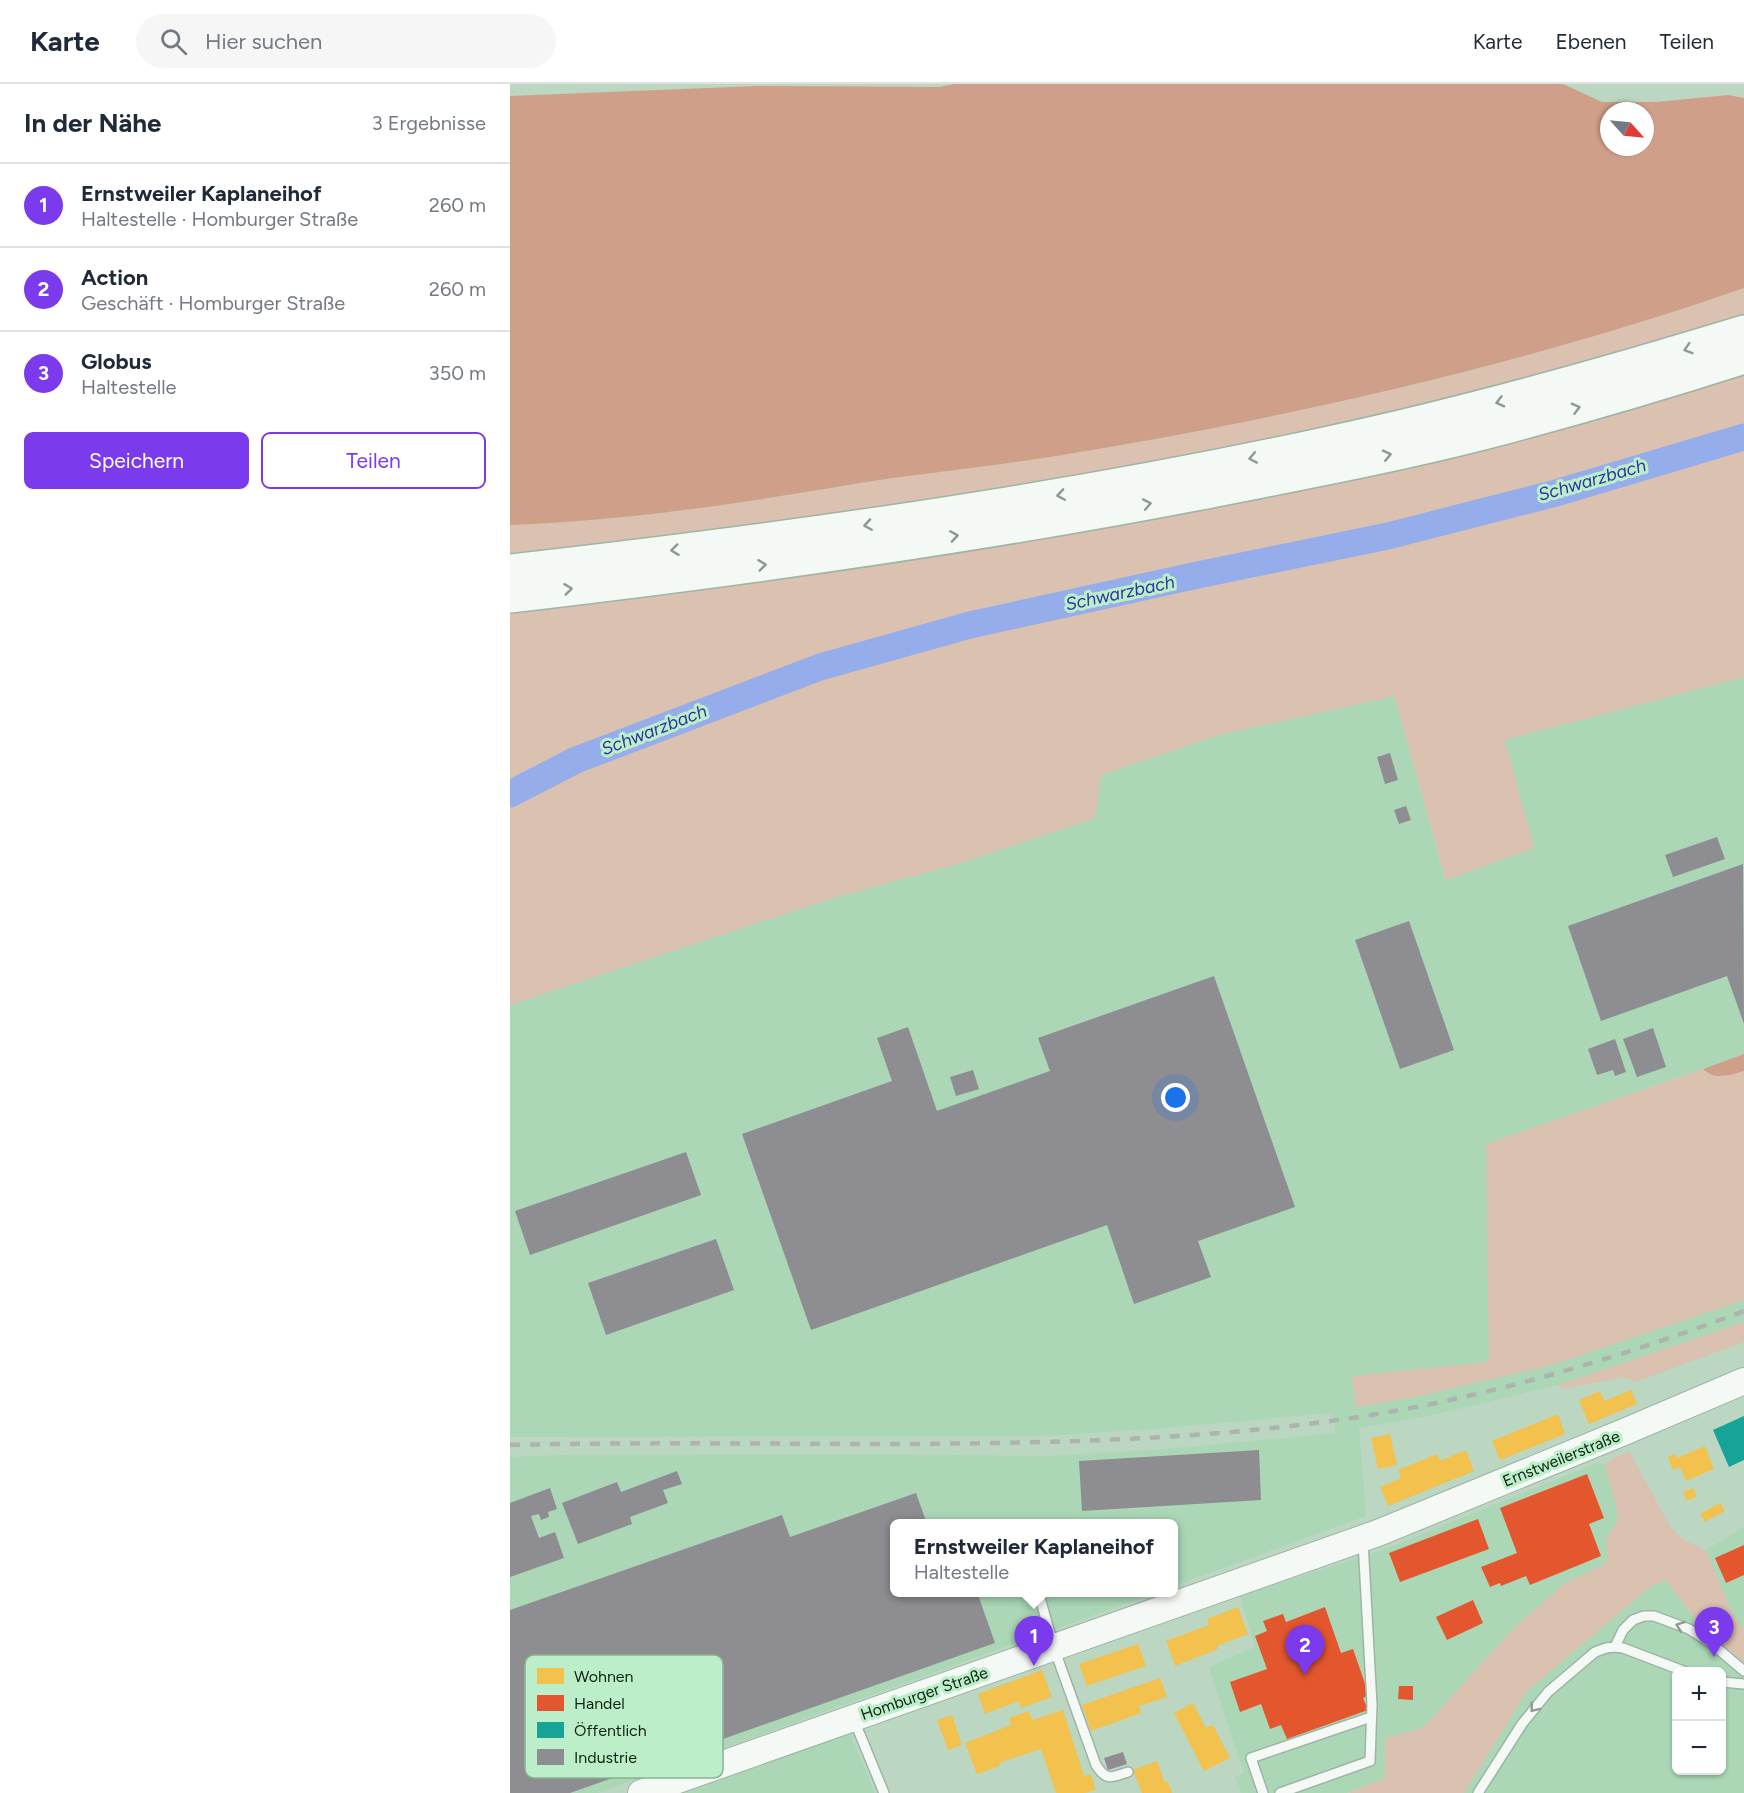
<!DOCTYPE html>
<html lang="de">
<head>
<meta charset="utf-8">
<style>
	body { margin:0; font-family:Figtree,sans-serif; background:#f6f6f7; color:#1f2937 }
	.controls { position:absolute; right:18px; bottom:18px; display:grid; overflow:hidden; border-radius:9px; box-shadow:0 2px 4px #0004 }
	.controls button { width:54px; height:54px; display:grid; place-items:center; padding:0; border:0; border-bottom:2px solid #e0e1e3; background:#fff; color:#1f2937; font:30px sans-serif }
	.compass { position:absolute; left:1090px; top:18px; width:54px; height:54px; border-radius:50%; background:#fff; box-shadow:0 2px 4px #0004; rotate:117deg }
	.you { position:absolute; left:666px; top:1014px; width:21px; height:21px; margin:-15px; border:4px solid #fff; border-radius:50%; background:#1a73e8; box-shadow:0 0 0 9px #1a73e833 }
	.badge { display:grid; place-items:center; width:39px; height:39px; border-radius:50%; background:#7c3aed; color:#fff; font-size:20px; font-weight:700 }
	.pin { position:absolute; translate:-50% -50px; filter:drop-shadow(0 2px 3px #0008) }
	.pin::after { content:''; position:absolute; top:32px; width:21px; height:18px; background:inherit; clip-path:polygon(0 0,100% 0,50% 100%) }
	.popup { position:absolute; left:380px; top:1435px; width:288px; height:78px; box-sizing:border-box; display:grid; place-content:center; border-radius:9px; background:#fff; filter:drop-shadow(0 2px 4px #0005); font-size:20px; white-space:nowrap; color:#747a83 }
	.popup b { font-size:22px; color:#1f2937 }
	.popup::after { content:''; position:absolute; left:50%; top:100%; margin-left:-12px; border:12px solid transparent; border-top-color:#fff }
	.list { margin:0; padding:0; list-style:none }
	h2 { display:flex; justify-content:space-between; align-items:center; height:78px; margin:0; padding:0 24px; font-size:26px }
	h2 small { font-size:20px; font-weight:400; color:#747a83 }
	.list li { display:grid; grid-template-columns:39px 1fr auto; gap:18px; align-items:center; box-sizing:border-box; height:84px; padding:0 24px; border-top:2px solid #e0e1e3 }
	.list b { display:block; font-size:22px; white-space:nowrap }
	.list p { margin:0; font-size:20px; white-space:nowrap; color:#747a83 }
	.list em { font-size:20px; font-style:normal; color:#747a83 }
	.actions { display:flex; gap:12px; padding:18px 24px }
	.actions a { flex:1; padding:14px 0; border:2px solid #7c3aed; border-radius:9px; text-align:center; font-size:21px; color:#7c3aed }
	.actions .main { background:#7c3aed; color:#fff }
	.icon { flex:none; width:33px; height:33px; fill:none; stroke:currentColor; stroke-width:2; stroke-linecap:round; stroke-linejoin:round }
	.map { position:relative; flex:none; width:1234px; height:1709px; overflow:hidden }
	header { display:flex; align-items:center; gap:36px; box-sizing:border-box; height:84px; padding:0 30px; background:#fff; border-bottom:2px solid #e0e1e3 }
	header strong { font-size:28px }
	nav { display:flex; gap:33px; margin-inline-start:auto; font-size:21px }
	.search { width:420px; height:54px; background:#f6f6f7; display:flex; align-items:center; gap:15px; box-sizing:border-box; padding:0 21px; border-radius:33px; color:#747a83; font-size:22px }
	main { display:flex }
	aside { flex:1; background:#fff }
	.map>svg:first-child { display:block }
	.built { fill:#abd7b6; fill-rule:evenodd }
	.green { fill:#dbc1af }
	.forest { fill:#d09f8a; fill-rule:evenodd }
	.homes { fill:#f2c14e }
	.shops { fill:#e4572e }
	.public { fill:#17a398 }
	.industry { fill:#8d8d92 }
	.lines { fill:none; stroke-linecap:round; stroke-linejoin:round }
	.river { stroke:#95aeeb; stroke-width:27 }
	.lane-casing { stroke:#9eb4a4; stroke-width:12 }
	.secondary-casing { stroke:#9eb4a4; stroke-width:28 }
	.highway-casing { stroke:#9eb4a4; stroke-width:36 }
	.lane { stroke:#f5f9f6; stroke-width:9 }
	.secondary { stroke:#f5f9f6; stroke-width:26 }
	.highway { stroke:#f5f9f6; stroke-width:33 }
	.rail { stroke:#adb4af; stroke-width:4.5; stroke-dasharray:10 10; stroke-linecap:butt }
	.oneway { stroke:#8e9991 }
	.labels { text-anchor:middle; stroke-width:6; stroke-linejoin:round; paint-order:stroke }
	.street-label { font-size:16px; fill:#102315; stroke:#bcefc9 }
	.water-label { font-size:18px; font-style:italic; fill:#2c35a1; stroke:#bcefc9 }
	.key { fill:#bcefc9; stroke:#88b293; stroke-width:1.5 }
	.key-label { font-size:16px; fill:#102315 }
</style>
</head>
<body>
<header>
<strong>Karte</strong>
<div class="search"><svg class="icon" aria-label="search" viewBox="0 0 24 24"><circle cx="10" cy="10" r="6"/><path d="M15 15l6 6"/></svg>Hier suchen</div>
<nav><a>Karte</a><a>Ebenen</a><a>Teilen</a></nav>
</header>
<main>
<aside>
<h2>In der Nähe<small>3 Ergebnisse</small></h2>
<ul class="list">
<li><span class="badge">1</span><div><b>Ernstweiler Kaplaneihof</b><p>Haltestelle · Homburger Straße</p></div><em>260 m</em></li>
<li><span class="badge">2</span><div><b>Action</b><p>Geschäft · Homburger Straße</p></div><em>260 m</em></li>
<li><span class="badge">3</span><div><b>Globus</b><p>Haltestelle</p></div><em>350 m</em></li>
</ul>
<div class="actions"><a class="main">Speichern</a><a>Teilen</a></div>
</aside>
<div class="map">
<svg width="1234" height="1709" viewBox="0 0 1234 1709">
	<rect width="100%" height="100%" fill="#bbd7c2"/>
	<path class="built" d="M1234,593V970L976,1060L979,1278L843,1292L846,1323L910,1312L1042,1281L1234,1216V1238L1048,1301L914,1333L849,1344L856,1432L664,1502V1440H384V1508L645,1509L88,1709H0V1373L49,1371L362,1370L534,1372L644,1366L826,1349L822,1329L644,1345L531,1352L0,1353V921L326,813L441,782L584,734L591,691L709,651L876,614L884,611L935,796L1024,764L994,656Z
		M1089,1378L1095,1381L1108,1429L1106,1440L1096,1454L1098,1475L1094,1481L1055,1499L1005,1543L912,1644L880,1653L875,1694L836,1709H731L725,1693L734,1689L699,1583L745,1563L730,1512L870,1467Z
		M1234,1443V1546L1220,1524L1196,1466Z
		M1156,1496L1185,1535L1215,1563L1234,1578V1709H954L1017,1607L1140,1503ZM1166,1588H1212V1686H1166Z
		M340,1650L365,1709H162Z"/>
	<path class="green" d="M1234,204V593L995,656L1024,764L936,796L884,611L876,614L709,651L591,691L585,734L441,782L326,813L0,921V441C80,438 160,429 239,417C287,410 335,401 383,394C435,387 488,381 540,373C774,335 1010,282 1234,204Z
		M1193,985C1205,997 1219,991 1234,987V1216L1042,1281L910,1312L846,1323L842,1292L979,1278L976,1060Z
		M1234,1238V1258L1125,1298L1114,1293L1053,1305L1048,1301Z
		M1119,1367L1161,1444L1174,1456L1196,1466L1220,1524L1234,1546V1578L1215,1563L1185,1535L1156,1496L1140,1503L1017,1607L954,1709H839L875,1694V1654L913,1644L1005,1543L1055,1499L1094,1481L1098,1475L1096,1454L1106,1440L1108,1429L1095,1381L1100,1376Z"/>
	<path class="forest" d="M444,0H1053L1092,18H1147L1218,11L1234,14V204C1010,282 774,335 540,373C488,381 435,387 383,394C335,401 287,410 239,417C160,429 80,438 0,441V12L246,2L430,3ZM1099,27H1135V63H1099Z
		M1234,970V987C1219,991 1205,997 1193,985Z"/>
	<path class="homes" d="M1121,1306L1127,1320L1079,1340L1069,1316L1090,1307L1094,1317Z
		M1048,1330L1055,1350L990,1376L982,1357Z
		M880,1350L887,1381L868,1385L861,1354Z
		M1195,1362L1204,1385L1176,1397L1170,1383L1163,1386L1158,1373L1165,1370L1167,1374Z
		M956,1366L964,1387L878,1422L870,1403L891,1394L888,1386L927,1370L930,1377Z
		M1183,1404L1187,1412L1177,1417L1173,1408Z
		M1210,1419L1215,1427L1195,1438L1190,1430Z
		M728,1523L738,1550L707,1562L708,1565L665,1582L656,1557L699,1541L697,1535Z
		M628,1560L636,1582L577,1602L569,1580Z
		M532,1586L542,1613L511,1624L509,1617L475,1630L468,1610Z
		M650,1594L657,1613L629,1622L631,1629L581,1647L572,1621Z
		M683,1619L696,1644L703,1641L720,1674L694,1687L664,1629Z
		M553,1626L574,1692L581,1690L586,1706L575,1709H546L531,1665L489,1679L490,1682L467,1690L455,1659L501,1641L499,1634L519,1627L522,1636Z
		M442,1631L452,1661L438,1666L427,1636Z
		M647,1677L655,1699L658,1698L662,1709H632L623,1686Z"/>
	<path class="shops" d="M1077,1390L1094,1434L1079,1440L1091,1472L1020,1501L1016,1492L991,1502L990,1499L980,1503L971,1483L1007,1469L990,1424Z
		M968,1435L979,1465L890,1498L879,1469Z
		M1234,1461V1491L1216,1499L1205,1474Z
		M963,1516L973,1539L937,1556L926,1533Z
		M815,1523L831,1569L843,1565L859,1611L853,1614L858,1626L777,1655L771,1641L760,1645L751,1620L730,1628L720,1598L757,1585L745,1552L757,1547L753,1537L773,1530L776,1538Z
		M889,1602H903V1616L888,1615Z"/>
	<path class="public" d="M1234,1332V1376L1219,1383L1203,1346Z"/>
	<path class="industry" d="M880,669L888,696L875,700L867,673Z
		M896,722L901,736L889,740L884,726Z
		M1207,753L1215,775L1163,793L1155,771Z
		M1233,780L1234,940L1217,892L1091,937L1058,842Z
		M899,837L944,966L890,985L845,856Z
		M704,892L785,1123L688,1157L701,1193L624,1220L597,1141L301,1246L232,1050L382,997L367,954L398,943L427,1027L540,987L528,954Z
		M1143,944L1156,983L1127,993L1113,955Z
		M1105,955L1116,988L1105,992L1103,986L1087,991L1078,965Z
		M463,986L469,1005L446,1012L440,993Z
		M176,1068L191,1111L20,1171L5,1127Z
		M206,1155L224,1206L96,1251L78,1199Z
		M749,1366L751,1416L572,1427L569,1377Z
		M167,1387L172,1400L153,1406L158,1419L120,1433L122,1440L68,1460L52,1419L107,1398L111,1408Z
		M40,1404L47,1425L38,1428L39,1433L31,1436L29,1430L21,1432L29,1454L45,1448L54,1474L0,1493V1419Z
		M406,1409L417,1440H384V1508H467L485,1559L60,1709H0V1526L272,1431L280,1453Z
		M613,1668L617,1680L598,1686L594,1674Z"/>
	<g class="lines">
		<path class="river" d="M0,710L66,676L310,583L460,541L683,492L878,452L1046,409L1234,353"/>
		<defs>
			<path id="lane" d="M529,1510L544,1564L586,1681C597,1698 601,1693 618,1688
				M1105,1563L1113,1546L1123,1536L1134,1532H1144L1179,1545L1201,1559L1234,1587
				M1212,1598L1234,1600
				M344,1636L374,1709
				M753,1709L741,1674L861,1633
				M770,1709L860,1677L862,1621L853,1457
				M968,1709L1012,1640L1038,1608L1085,1568L1096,1564L1105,1563L1113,1564L1176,1588"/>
			<path id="secondary" d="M131,1709L868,1449L1114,1348L1234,1297"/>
			<path id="highway" d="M0,487C273,456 550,418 819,359C959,329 1097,290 1234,248
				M0,512C235,485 469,452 701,407C792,389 883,372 973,349C1061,326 1147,301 1234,273"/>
		</defs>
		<use href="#lane" class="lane-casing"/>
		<use href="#secondary" class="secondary-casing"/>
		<use href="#highway" class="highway-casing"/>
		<use href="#lane" class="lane"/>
		<use href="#secondary" class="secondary"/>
		<use href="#highway" class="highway"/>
		<path class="rail" d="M0,1361C132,1358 264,1360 396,1360C543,1359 689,1356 835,1335C969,1316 1107,1275 1234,1227"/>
	</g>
	<defs><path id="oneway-chevron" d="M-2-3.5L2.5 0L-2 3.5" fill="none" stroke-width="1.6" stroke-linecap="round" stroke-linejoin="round" transform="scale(1.5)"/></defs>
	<g class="oneway">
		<use href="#oneway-chevron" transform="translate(1178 265) rotate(163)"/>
		<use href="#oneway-chevron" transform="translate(990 318) rotate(165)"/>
		<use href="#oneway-chevron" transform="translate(1066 324) rotate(-15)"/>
		<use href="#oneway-chevron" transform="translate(877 371) rotate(-13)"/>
		<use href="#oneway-chevron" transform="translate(743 374) rotate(169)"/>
		<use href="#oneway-chevron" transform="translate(551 411) rotate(171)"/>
		<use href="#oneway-chevron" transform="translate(637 420) rotate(-11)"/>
		<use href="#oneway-chevron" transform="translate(358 441) rotate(171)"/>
		<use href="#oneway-chevron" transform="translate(444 452) rotate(-9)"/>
		<use href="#oneway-chevron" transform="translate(165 466) rotate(173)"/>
		<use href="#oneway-chevron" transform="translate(252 481) rotate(-7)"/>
		<use href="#oneway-chevron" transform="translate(58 505) rotate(-7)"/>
		<use href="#oneway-chevron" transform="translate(1170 1542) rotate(-160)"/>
		<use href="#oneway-chevron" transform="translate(1024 1624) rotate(128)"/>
	</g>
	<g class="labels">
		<g class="street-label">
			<text transform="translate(1051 1374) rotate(-22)" y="6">Ernstweilerstraße</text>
			<text transform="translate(414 1609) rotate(-19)" y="6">Homburger Straße</text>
		</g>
		<g class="water-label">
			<text transform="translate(1082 396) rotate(-16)" y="6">Schwarzbach</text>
			<text transform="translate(610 509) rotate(-12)" y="6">Schwarzbach</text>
			<text transform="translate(144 646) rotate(-21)" y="6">Schwarzbach</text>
		</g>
	</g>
	<rect x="15" y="1571" width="198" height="123" rx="9" class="key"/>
	<rect x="27" y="1584" width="27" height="16" fill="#f2c14e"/>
	<rect x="27" y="1611" width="27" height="16" fill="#e4572e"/>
	<rect x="27" y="1638" width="27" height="16" fill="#17a398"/>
	<rect x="27" y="1665" width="27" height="16" fill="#8d8d92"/>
	<g class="key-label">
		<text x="64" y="1598">Wohnen</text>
		<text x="64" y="1625">Handel</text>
		<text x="64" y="1652">Öffentlich</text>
		<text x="64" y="1679">Industrie</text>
	</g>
</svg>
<div class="controls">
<button>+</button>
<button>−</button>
</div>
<svg class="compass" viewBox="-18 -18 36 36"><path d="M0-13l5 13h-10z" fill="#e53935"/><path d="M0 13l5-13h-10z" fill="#747a83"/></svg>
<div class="you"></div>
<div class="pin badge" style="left:524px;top:1582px">1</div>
<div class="popup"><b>Ernstweiler Kaplaneihof</b>Haltestelle</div>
<div class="pin badge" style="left:795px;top:1591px">2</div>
<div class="pin badge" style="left:1204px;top:1573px">3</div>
</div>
</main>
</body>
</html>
